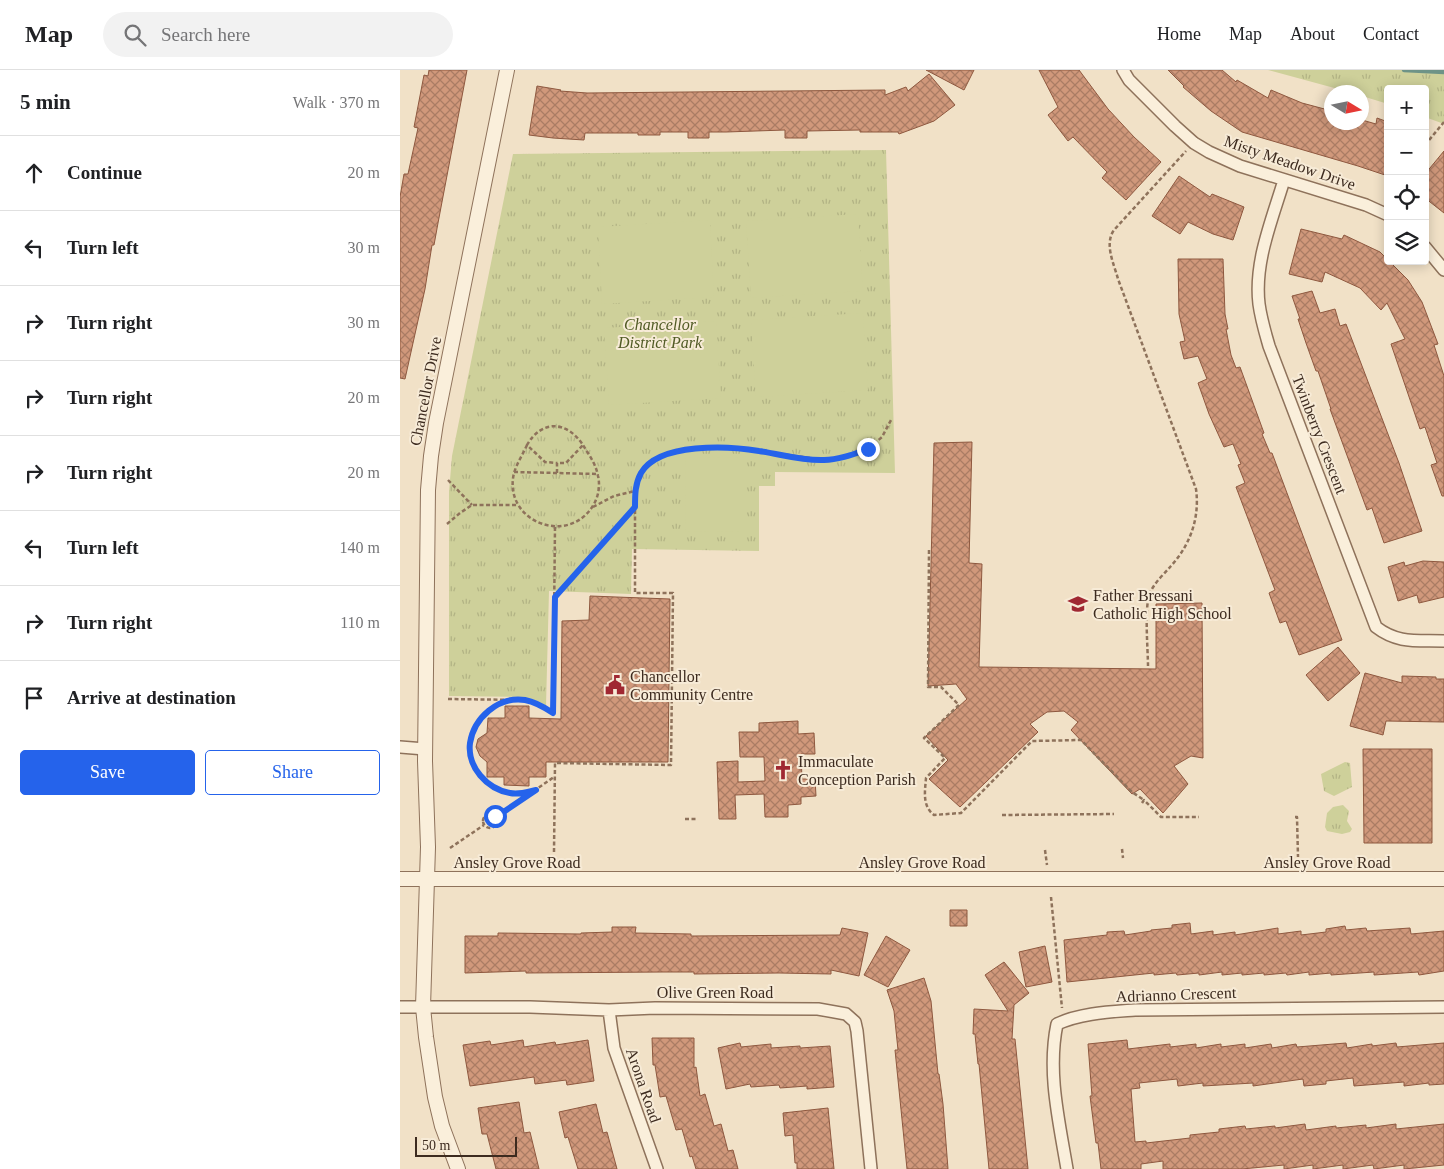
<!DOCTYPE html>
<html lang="en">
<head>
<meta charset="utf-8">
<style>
	body { margin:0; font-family:Georgia,serif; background:#f2f2f2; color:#202124 }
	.controls { position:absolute; right:15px; top:15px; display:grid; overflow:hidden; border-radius:5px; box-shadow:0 2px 12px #0003 }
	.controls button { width:45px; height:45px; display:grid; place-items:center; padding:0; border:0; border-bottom:1px solid #e0e0e0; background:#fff; color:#202124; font:25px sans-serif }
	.compass { position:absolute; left:924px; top:15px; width:45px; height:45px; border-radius:50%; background:#fff; box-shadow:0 2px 12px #0003; rotate:100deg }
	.scale { position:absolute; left:15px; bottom:12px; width:102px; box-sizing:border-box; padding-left:5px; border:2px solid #3d2b1f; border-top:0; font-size:14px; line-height:18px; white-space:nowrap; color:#3d2b1f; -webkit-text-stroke:4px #f7ebd7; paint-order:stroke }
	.stop { position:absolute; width:15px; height:15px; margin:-11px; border:4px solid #2563eb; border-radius:50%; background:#fff }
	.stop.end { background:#2563eb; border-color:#fff; box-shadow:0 1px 5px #0008 }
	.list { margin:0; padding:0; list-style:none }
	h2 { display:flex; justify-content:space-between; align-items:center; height:65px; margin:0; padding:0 20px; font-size:21px }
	h2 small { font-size:16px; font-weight:400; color:#757577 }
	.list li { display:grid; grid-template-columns:32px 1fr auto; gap:15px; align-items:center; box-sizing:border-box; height:75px; padding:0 20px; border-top:1px solid #e0e0e0 }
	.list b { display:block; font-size:19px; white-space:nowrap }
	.list em { font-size:16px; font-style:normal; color:#757577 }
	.actions { display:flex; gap:10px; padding:15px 20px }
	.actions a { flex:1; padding:11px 0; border:1px solid #2563eb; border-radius:5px; text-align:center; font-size:18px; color:#2563eb }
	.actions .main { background:#2563eb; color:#fff }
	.icon { flex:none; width:28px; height:28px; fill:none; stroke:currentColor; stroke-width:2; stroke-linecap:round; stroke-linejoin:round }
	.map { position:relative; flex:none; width:1044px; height:1099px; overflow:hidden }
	header { display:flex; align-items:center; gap:30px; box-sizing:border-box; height:70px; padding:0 25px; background:#fff; border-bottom:1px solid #e0e0e0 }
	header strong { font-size:24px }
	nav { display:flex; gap:28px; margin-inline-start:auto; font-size:18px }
	.search { width:350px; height:45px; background:#f2f2f2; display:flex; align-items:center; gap:12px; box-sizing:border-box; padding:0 18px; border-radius:28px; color:#757577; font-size:19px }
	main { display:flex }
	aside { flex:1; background:#fff }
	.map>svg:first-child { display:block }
	.park { fill:url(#park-tufts) }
	.garden { fill:#ced09a }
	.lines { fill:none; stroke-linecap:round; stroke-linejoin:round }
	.stream { stroke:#6e9387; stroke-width:4.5 }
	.building { fill:url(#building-cross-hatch); stroke:#8e583f }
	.minor-casing { stroke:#8e725b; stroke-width:14 }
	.tertiary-casing { stroke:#8e725b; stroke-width:16 }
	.path { stroke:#8e725b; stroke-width:2.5; stroke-dasharray:4 2.5; stroke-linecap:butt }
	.minor { stroke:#faefdb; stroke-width:11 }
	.tertiary { stroke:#faefdb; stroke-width:14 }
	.route { stroke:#2563eb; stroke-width:6 }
	.labels { text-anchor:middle; stroke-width:4; stroke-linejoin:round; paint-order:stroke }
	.street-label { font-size:16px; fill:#3d2b1f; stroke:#f7ebd7 }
	.park-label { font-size:16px; font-style:italic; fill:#515b25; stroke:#f7ebd7 }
	.poi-label { font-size:16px; fill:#3d2b1f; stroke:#f7ebd7; text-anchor:start }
</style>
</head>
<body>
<header>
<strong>Map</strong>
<div class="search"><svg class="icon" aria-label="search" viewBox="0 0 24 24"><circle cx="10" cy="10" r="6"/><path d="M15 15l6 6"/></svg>Search here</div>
<nav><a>Home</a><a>Map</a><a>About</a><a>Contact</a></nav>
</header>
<main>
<aside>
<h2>5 min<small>Walk · 370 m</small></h2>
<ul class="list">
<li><svg class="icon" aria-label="ahead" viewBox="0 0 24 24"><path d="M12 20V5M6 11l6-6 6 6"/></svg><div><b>Continue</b></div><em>20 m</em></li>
<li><svg class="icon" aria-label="left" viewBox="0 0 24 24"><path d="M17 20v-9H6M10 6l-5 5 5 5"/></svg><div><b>Turn left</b></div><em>30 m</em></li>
<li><svg class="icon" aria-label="right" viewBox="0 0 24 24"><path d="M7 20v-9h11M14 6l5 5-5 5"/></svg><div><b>Turn right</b></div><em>30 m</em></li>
<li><svg class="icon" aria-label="right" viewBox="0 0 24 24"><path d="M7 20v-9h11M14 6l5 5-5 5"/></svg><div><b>Turn right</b></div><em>20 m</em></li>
<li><svg class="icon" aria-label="right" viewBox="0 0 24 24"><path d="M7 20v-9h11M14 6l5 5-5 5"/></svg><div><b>Turn right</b></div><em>20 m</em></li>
<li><svg class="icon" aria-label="left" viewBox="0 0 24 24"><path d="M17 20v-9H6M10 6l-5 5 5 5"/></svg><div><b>Turn left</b></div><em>140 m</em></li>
<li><svg class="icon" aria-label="right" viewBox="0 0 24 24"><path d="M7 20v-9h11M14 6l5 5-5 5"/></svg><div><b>Turn right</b></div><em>110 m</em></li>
<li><svg class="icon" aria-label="arrive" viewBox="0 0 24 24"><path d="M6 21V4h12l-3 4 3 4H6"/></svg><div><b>Arrive at destination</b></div></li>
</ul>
<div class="actions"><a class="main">Save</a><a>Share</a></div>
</aside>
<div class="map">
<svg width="1044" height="1099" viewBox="0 0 1044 1099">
	<defs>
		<pattern id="park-tufts" width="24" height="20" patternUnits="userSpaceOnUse" patternTransform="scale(1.25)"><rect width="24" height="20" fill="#ced09a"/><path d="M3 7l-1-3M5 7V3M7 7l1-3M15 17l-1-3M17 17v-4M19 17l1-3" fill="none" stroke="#b2b384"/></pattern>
		<pattern id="building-cross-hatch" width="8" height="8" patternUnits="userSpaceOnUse" patternTransform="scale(1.25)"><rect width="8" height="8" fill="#d0987b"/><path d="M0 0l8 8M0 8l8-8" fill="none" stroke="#aa7c64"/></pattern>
	</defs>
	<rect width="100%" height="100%" fill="#f1e1c7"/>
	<path class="park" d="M868,0H1044V54L1025,47V19H988V34L962,26V22H949Z
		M486,80L495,403L375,402V416H359V481L232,479L231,524L149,521L146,636L132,629L121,627L49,626V422L52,386L113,84Z
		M945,692L950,693L952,717L934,726L924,721L921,704Z
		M943,735L949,741L947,751L952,759L950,762L942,764L927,761L925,757L927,743L933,737Z"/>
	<path class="garden" d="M458,144L463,221L351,228L346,151Z
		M310,150L314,227L202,234L198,157Z
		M463,243L468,320L356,327L351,250Z
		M316,251L321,328L209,335L204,258Z
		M286,387L342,388V461L285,462Z"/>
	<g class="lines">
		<path class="stream" d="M1004,0L1044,2"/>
	</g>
	<path class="building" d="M29,0H67L38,153L34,175H32L25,219L5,309L0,308V127L4,104H8L18,58L14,57L24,5L28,6Z
		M526,0H574L564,20Z
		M639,0H679L708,39L734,67L761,92L726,130L702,108L707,102L673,67L668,71L648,45L658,37Z
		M768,0H822L836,12L837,10L868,28L871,20L902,33L932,41V52H962V50L976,54L977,48L988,52V106L958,96L842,62L811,41L783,17L784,16Z
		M529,4L555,35L534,51L499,64L498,62H460V60L407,61V68H385V60L326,62H309V68H288V62H260V65H238V63H185L184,70L153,68L129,65L137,16L161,20L160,21L187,23L485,20V25L506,17L508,21Z
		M1044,81V143L1025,128V104Z
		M779,106L810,127L812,124L844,137L833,170L813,164L788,152L780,164L752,146Z
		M901,159L942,169L944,165L980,182L1008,210L1022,232L1038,274L1034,275L1044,306V426H1042L1031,395L1037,393L1025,357L1020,359L991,274L1005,269L987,233L981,240L960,218L925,202L922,212L889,204Z
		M778,189H823L825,244L828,259H826L831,285L836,298L840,297L864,363L862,364L870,383H872L942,570L899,585L886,551L880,553L869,523L875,520L836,417L845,413L838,395L841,394L833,374L824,377L809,344L798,313L807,309L798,286L784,289L780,272L785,271L779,244Z
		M912,221L920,243L935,239L940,256L946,254L999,393L1022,461L984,473L972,438L967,440L930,339H931L918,301H916L906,273L898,249H900L892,226Z
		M572,372L569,493L582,494L579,597L756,599V534L802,533L803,688L791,686L774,696L788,714L763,743L740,719L732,724L671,660L678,652L664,641L647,642L630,654L638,662L560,737L529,709L548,690L526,666L567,629L556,614L528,616L534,373Z
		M1023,491L1044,492V527L1019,533L1017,525L998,531L988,497L1004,492L1005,496Z
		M190,526L270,529L268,692H146V707H129V716L104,715V707H87V692L80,686L76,677L78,669L87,663L88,648H105V636H129V648L161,649L162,551L189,550Z
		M938,577L960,603L928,631L906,605Z
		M965,603L1002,613V606L1036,607V609H1044V652L986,651L983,665L950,656Z
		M398,651V664L414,663L415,684H401L402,709H415L416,726L401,727V734L388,735V747H365L364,724L335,725L336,749H319L317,692L338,691V712L365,711L364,687H340L339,662H359V653Z
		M963,679H1032V773H964Z
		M550,840H567V856H550Z
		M790,853L791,864L813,861V865L835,862V865L878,858V864L901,861V865L926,862V859L945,856L946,860L966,858L967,861L1010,858L1011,864L1044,861V901L1019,905L1018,902L974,905V902L931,905V903L909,905V902L887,905L886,903L864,905V903L842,905V903L822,905V902L799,905V903L777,905L776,903L754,905V903L667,912L664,870L707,865V862L724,861L725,865L751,861V860L772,858V855Z
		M212,857H236L235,863L291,864V866L440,865L442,858L468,863L459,906L431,900V904L379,903L294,904V902H263L126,903V901L65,903V866H98V863L181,864V863L212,862Z
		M486,866L510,880L488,917L464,905Z
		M645,876L652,912L626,917L619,882Z
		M604,892L629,923L614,935L612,969H615L628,1099H589L579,994H578L575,964H573L574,939L608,941L585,905Z
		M524,908L531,931L538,1004H539L543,1034L548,1099H507L495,980H498L494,941L487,920Z
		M252,968H294V998L296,997L300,1026L305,1024L314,1056L321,1054L328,1081L333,1080L338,1099H296L292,1086L290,1087L282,1059L276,1060L266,1026L260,1027L255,995H253Z
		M123,970L124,977L155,972L156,975L188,970L194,1011L167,1015L166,1010L135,1014L134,1007L70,1016L63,975L90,971L91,975Z
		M727,970L728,979L770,974V977L796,974V978L821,974V977L845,974V978L871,974L872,978L896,974L897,977L946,973L947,978L972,974V976L996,973L997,977L1044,973V1014L1029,1015V1013L1004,1016V1012L954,1016L953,1008L926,1011V1014L904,1016L903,1009L853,1016V1013L803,1016V1013L778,1016L777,1009L739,1013L740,1018L731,1019L735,1072L746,1071V1073L790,1068V1065L819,1062V1059L845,1056L846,1059L875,1056V1058L905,1054L906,1060L936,1056V1058L966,1055V1058L996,1054V1059L1044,1054V1095L1004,1099V1095L974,1099L973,1095L943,1099V1095L913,1099V1095L884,1099V1095L842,1099H763V1091L741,1094V1099H701L698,1073H696L690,1026H692L688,974Z
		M340,973L341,977L371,974V978L400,976V978L430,976L434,1017L407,1019V1016L380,1018L379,1015L351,1017L350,1014L326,1019L318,978Z
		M119,1032L124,1063L130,1062L139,1099H96L87,1064H82L78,1038Z
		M196,1034L203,1063L207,1062L217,1099H178L168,1067L165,1068L159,1042Z
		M428,1038L434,1099H397V1093H395L393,1065L385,1066L383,1043Z"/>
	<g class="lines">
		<defs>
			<path id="minor" d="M723,0L729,10L775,56L794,73L809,82L840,96L966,135L988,145
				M884,110C872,150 854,192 859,234C861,249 865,262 869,276L976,557C998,574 1017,570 1044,571
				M1025,177L1044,200
				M0,677L25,679
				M0,937H130L209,940L255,938L418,939L446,944L455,952L457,961L471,1099
				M209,940L214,978L257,1099
				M667,1099C659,1051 647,1002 657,954C681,943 709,942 735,940L1044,937"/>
			<path id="tertiary" d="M0,809H1044
				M58,1099L42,1056L35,1027L26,967L23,937L28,777L25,691L28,420L31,386L36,353L107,0"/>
		</defs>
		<use href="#minor" class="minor-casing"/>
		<use href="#tertiary" class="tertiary-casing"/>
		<path class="path" d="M1025,75L1044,52
			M127,375C123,384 117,393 114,403C102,453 172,478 195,432C199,424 200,414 198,406C196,394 189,385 183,375
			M114,402L198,404
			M157,403V393H166L183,375C167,351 142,349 127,375L145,392L157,393
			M48,410L72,435
			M193,437L214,426L235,421
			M47,454L60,443L72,435H118
			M529,480L528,617H541L559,635L524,668L545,688L526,708C525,721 522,736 534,745L561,743L632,671L681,670L732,722L744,730
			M155,527L234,438
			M748,596C748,580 744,536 750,523C754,513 764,504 771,496C790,475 800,448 796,419L718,209C714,194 704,174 714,160L786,81
			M48,629L126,630L140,635L153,643
			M110,629C101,634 90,638 83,645C58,673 73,716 110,723C119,725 127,722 136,720
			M153,643L155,457
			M742,733L744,730L761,747H799
			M83 751a7 7 0 1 1 14 0a7 7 0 1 1-14 0Z
			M602,745L714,744
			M96,747L154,707
			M895,747H897L898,787
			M285,749H297
			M50,778L84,755
			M722,779L723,788
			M645,780L647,795
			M154,782L155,693L271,695L273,523H235V421L242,402L259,387L274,382L301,379L339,378L424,390L446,387L468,379L482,367L491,350
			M651,827L662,938"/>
		<use href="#minor" class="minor"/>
		<use href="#tertiary" class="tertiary"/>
	</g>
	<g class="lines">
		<path class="route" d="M95,746L96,747L136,720C127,722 119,725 110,723C87,719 67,697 70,673C74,648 98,626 125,630C136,632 144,637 153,643L155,527L235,437C235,425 235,414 241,403C259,372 329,376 359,381C380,384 402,391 424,390C439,390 454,384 468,379"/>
	</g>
	<defs>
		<symbol id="school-bare" viewBox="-9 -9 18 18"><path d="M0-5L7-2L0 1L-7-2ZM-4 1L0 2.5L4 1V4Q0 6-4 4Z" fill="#a02832" stroke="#f7ebd7" stroke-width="2.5" paint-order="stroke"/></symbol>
		<symbol id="civic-bare" viewBox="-9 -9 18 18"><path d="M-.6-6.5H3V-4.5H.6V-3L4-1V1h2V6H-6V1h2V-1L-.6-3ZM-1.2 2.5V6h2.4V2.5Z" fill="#a02832" stroke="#f7ebd7" stroke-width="2.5" paint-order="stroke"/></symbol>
		<symbol id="church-bare" viewBox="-9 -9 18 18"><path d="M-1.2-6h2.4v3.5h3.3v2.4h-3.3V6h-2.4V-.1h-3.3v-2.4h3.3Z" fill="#a02832" stroke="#f7ebd7" stroke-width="2.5" paint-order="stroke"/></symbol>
	</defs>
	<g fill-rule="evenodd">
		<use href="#school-bare" x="664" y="520" width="28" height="28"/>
		<use href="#civic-bare" x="201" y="601" width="28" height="28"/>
		<use href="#church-bare" x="369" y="686" width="28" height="28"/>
	</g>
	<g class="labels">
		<g class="street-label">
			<text transform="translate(890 92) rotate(19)" y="6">Misty Meadow Drive</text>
			<text transform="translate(25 321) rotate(-79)" y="6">Chancellor Drive</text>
			<text transform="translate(920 364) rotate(69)" y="6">Twinberry Crescent</text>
			<text x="117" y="798">Ansley Grove Road</text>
			<text x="522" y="798">Ansley Grove Road</text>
			<text x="927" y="798">Ansley Grove Road</text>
			<text x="315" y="928">Olive Green Road</text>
			<text transform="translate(776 924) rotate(-2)" y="6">Adrianno Crescent</text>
			<text transform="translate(244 1015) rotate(71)" y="6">Arona Road</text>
		</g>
		<g class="park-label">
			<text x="260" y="260">Chancellor<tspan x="260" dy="18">District Park</tspan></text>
		</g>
		<g class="poi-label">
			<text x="693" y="531">Father Bressani<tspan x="693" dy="18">Catholic High School</tspan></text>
			<text x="230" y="612">Chancellor<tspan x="230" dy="18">Community Centre</tspan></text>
			<text x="398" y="697">Immaculate<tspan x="398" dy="18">Conception Parish</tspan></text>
		</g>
	</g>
</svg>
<div class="controls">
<button>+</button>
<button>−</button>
<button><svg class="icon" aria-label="locate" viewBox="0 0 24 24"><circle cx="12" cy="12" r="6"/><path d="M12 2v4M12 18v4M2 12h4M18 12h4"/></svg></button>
<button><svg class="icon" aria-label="layers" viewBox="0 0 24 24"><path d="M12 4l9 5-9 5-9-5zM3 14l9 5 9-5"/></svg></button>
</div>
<svg class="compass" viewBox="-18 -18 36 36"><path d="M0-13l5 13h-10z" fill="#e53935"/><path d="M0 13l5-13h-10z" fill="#757577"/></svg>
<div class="scale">50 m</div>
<div class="stop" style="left:95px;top:746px"></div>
<div class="stop end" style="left:468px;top:379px"></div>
</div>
</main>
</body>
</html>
